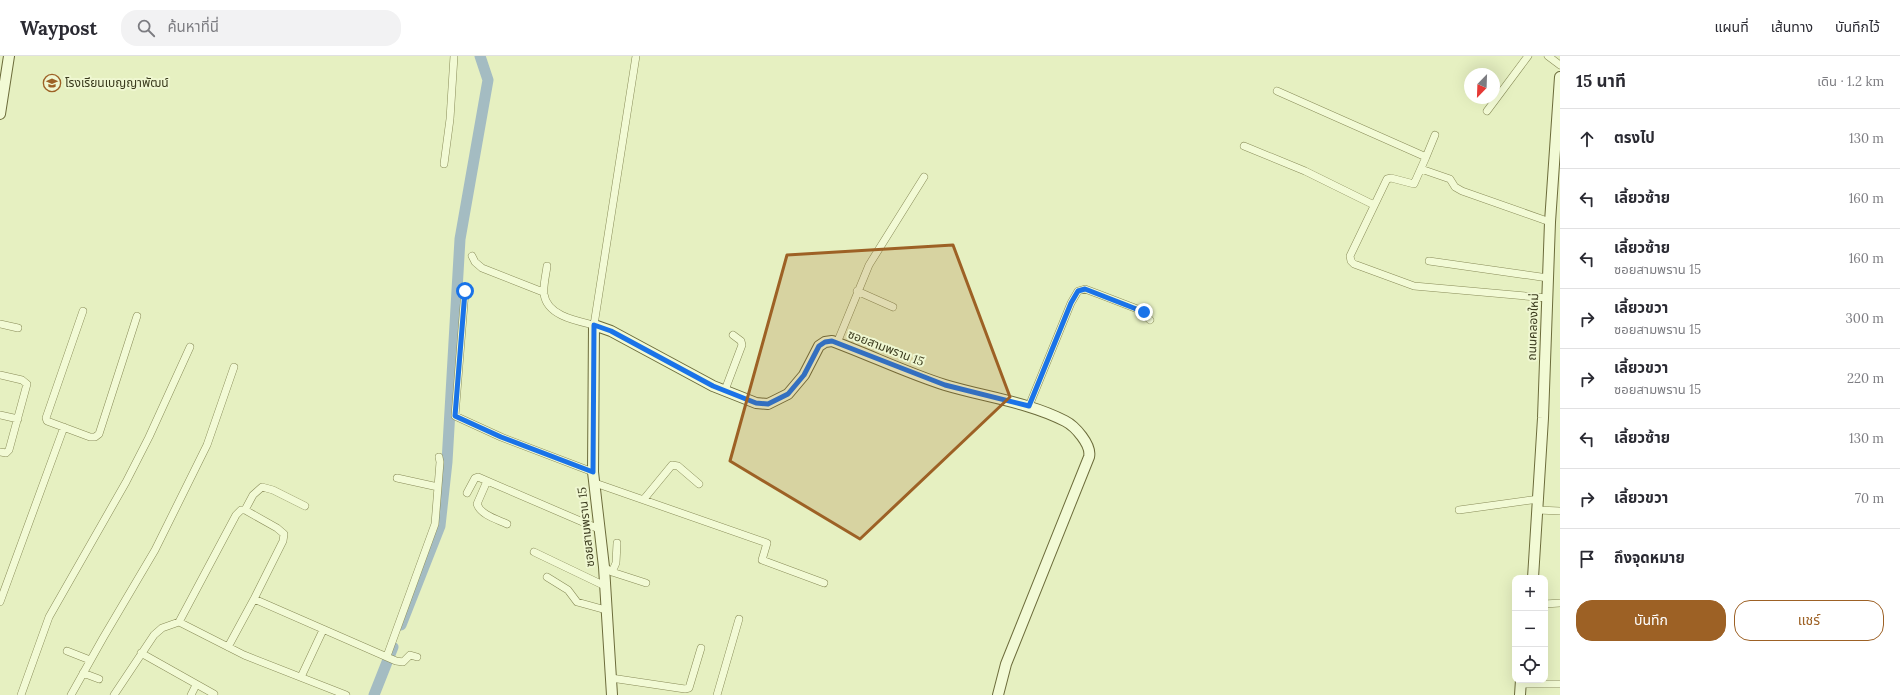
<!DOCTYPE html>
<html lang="th">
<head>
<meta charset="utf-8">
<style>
	body { margin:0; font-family:Lora,"Noto Sans Thai",serif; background:#f2f2f3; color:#2b2b33 }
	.controls { position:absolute; right:12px; bottom:12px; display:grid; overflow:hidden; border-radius:8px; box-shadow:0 4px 16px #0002 }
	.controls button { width:36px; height:36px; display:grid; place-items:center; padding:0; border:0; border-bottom:1px solid #e1e1e2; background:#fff; color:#2b2b33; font:20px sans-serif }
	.compass { position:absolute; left:1464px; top:12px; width:36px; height:36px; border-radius:50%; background:#fff; box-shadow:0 4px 16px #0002; rotate:203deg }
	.stop { position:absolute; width:12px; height:12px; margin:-9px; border:3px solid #1a73e8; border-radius:50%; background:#fff }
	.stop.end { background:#1a73e8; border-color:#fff; box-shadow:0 1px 4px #0008 }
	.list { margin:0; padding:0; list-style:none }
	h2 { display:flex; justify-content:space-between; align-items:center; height:52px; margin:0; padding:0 16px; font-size:17px }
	h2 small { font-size:13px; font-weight:400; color:#7c7c81 }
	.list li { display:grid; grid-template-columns:26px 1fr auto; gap:12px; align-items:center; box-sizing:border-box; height:60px; padding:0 16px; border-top:1px solid #e1e1e2 }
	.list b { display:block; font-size:15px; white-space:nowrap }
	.list p { margin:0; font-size:13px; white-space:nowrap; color:#7c7c81 }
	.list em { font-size:13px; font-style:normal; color:#7c7c81 }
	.actions { display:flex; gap:8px; padding:12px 16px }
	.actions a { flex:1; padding:9px 0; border:1px solid #9d6125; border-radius:16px; text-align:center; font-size:14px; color:#9d6125 }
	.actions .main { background:#9d6125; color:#fff }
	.icon { flex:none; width:22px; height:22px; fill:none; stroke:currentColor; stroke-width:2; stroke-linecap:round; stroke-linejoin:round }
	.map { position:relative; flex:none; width:1560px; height:639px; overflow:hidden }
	header { display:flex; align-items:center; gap:24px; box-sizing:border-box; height:56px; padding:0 20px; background:#fff; border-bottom:1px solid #e1e1e2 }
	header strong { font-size:19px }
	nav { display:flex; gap:22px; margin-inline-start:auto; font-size:14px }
	.search { width:280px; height:36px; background:#f2f2f3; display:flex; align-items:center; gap:10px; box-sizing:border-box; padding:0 14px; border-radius:16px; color:#7c7c81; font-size:15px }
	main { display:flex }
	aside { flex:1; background:#fff }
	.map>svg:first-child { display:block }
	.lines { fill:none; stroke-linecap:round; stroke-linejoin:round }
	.river { stroke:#a4bcc2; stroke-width:11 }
	.street-casing { stroke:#888b58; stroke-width:8 }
	.secondary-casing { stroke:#6c6c3b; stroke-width:12 }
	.street { stroke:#f2fad5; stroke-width:7 }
	.secondary { stroke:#f2fad5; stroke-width:10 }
	.route { stroke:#1a73e8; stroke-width:5 }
	.marked { fill:#9d6125; fill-opacity:0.2; stroke:#9d6125; stroke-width:3; stroke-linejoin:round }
	.labels { text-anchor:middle; stroke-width:4; stroke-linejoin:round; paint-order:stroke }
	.poi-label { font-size:12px; fill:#3a3a1d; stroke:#eff7d1; text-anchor:start }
	.street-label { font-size:12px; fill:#3a3a1d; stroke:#eff7d1 }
</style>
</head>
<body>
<header>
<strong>Waypost</strong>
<div class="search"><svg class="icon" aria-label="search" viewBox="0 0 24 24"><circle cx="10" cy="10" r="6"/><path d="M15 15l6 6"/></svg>ค้นหาที่นี่</div>
<nav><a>แผนที่</a><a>เส้นทาง</a><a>บันทึกไว้</a></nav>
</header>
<main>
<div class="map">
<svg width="1560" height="639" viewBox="0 0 1560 639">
	<rect width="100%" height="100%" fill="#e6f0c1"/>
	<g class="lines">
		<path class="river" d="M401,569L440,470L447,406L460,183L488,24L480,0
			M374,639L393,591"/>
		<defs>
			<path id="street" d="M1548,0L1560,9
				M1277,35L1426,101L1414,128L1391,122L1387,123L1350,200L1351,205L1354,208L1414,230L1547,242
				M1487,55L1528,0
				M1244,90L1305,115L1374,149
				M1426,101L1435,79
				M444,108L450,63L454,0
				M1421,113L1450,123L1455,131L1462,135L1550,166
				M472,200L475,206L482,212L543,236
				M1429,205L1548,222
				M547,210C546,219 543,229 544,238C547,260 577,265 594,269L636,0
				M465,235L455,360L501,381L593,416
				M857,235L893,251
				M83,255L46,362L47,365L90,381H95L99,378L137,260
				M0,268L18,272
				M837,287L869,209L924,121
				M0,319L22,324L27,328L9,394L6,397L0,396
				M725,334L742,289L741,285L733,279
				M1029,350L1071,247L1078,235L1085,233L1101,239L1140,254L1150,264
				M0,359L18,363
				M397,422L438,431
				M487,425L477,448C481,459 496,463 507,468
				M595,427L767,487L762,504L824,527
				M467,437L475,422L478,421L599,473
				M644,443L672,409L678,410L699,428
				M245,454L253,439L262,431L273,434L305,450
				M1459,454L1539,443
				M1538,454L1560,455
				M534,496L605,530
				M604,511L612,516L646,527
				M612,516L616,507L617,487
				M547,521L568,534L577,546L606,554
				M0,546L64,371
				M1545,548L1560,547
				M179,566L236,459L241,454H245L277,472L284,478L283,485L254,543
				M228,591L254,543L396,605L403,606L410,599L417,601
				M67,595L90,604
				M141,597L214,638
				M387,600L435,468L440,406L439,401
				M83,617L99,623
				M301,621L323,574
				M611,622L685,633L689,632L701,592
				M1521,628H1560
				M21,639L49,561L126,426L149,381L190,291
				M71,639L103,582L155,494L207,389L234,311
				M114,639L154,579L162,572L179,566L244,599L346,639
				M191,639L196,629
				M717,639L739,563"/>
			<path id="secondary" d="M0,58L9,0
				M1533,522L1543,362L1550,166L1560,21
				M612,639L604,511L593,416L594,269L611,275L713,330L756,347L768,348L788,338L804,319L819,290L825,286L832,285C870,299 907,317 945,329C985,341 1028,346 1065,365C1075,370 1092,389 1089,401L1006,608L998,639
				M1520,639L1521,624"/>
		</defs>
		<use href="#street" class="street-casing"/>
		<use href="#secondary" class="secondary-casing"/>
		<use href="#street" class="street"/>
		<use href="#secondary" class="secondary"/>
	</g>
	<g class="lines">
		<path class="route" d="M465,235L455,360L501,381L593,416L594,269L611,275L713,330L756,347L768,348L788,338L804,319L819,290L825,286L832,285L945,329L1029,350L1071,247L1078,235L1085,233L1144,256"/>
	</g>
	<path class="marked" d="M953,189L1010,341L860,483L730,405L787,199Z"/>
	<defs>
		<symbol id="school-ring" viewBox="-11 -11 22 22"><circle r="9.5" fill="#eff7d1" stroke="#9d6125" stroke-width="1.5"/><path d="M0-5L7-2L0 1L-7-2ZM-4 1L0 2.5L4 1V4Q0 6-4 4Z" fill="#9d6125"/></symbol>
	</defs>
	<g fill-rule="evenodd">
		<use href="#school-ring" x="42" y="17" width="20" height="20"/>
	</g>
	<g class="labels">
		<g class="poi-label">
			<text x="65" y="31">โรงเรียนเบญญาพัฒน์</text>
		</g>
		<g class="street-label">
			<text transform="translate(1533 271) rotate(-88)" y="4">ถนนคลองใหม่</text>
			<text transform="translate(886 292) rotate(21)" y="4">ซอยสามพราน 15</text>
			<text transform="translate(586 471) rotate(-96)" y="4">ซอยสามพราน 15</text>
		</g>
	</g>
</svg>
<div class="controls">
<button>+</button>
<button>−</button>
<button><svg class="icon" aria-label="locate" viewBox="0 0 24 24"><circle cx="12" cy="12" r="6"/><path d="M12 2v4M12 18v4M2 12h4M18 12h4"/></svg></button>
</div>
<svg class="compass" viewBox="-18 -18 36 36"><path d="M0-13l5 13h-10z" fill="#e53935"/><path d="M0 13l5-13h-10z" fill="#7c7c81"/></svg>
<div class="stop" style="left:465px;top:235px"></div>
<div class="stop end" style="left:1144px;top:256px"></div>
</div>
<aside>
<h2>15 นาที<small>เดิน · 1.2 km</small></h2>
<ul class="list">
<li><svg class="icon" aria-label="ahead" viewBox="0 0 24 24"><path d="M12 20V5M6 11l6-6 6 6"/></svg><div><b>ตรงไป</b></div><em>130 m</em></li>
<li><svg class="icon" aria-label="left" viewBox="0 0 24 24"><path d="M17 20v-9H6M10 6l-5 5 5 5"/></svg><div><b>เลี้ยวซ้าย</b></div><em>160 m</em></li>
<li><svg class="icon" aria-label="left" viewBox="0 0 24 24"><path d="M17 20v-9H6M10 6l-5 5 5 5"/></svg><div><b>เลี้ยวซ้าย</b><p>ซอยสามพราน 15</p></div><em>160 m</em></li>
<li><svg class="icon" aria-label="right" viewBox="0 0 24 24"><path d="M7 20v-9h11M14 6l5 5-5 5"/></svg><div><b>เลี้ยวขวา</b><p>ซอยสามพราน 15</p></div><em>300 m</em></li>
<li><svg class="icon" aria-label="right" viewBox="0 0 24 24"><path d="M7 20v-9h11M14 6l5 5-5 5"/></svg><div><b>เลี้ยวขวา</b><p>ซอยสามพราน 15</p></div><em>220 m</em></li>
<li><svg class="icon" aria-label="left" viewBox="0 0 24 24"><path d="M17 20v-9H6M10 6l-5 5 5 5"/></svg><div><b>เลี้ยวซ้าย</b></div><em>130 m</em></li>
<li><svg class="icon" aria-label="right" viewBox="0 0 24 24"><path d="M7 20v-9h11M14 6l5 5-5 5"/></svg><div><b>เลี้ยวขวา</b></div><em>70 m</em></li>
<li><svg class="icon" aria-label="arrive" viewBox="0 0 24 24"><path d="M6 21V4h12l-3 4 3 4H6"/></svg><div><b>ถึงจุดหมาย</b></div></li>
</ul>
<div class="actions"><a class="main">บันทึก</a><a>แชร์</a></div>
</aside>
</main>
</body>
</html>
